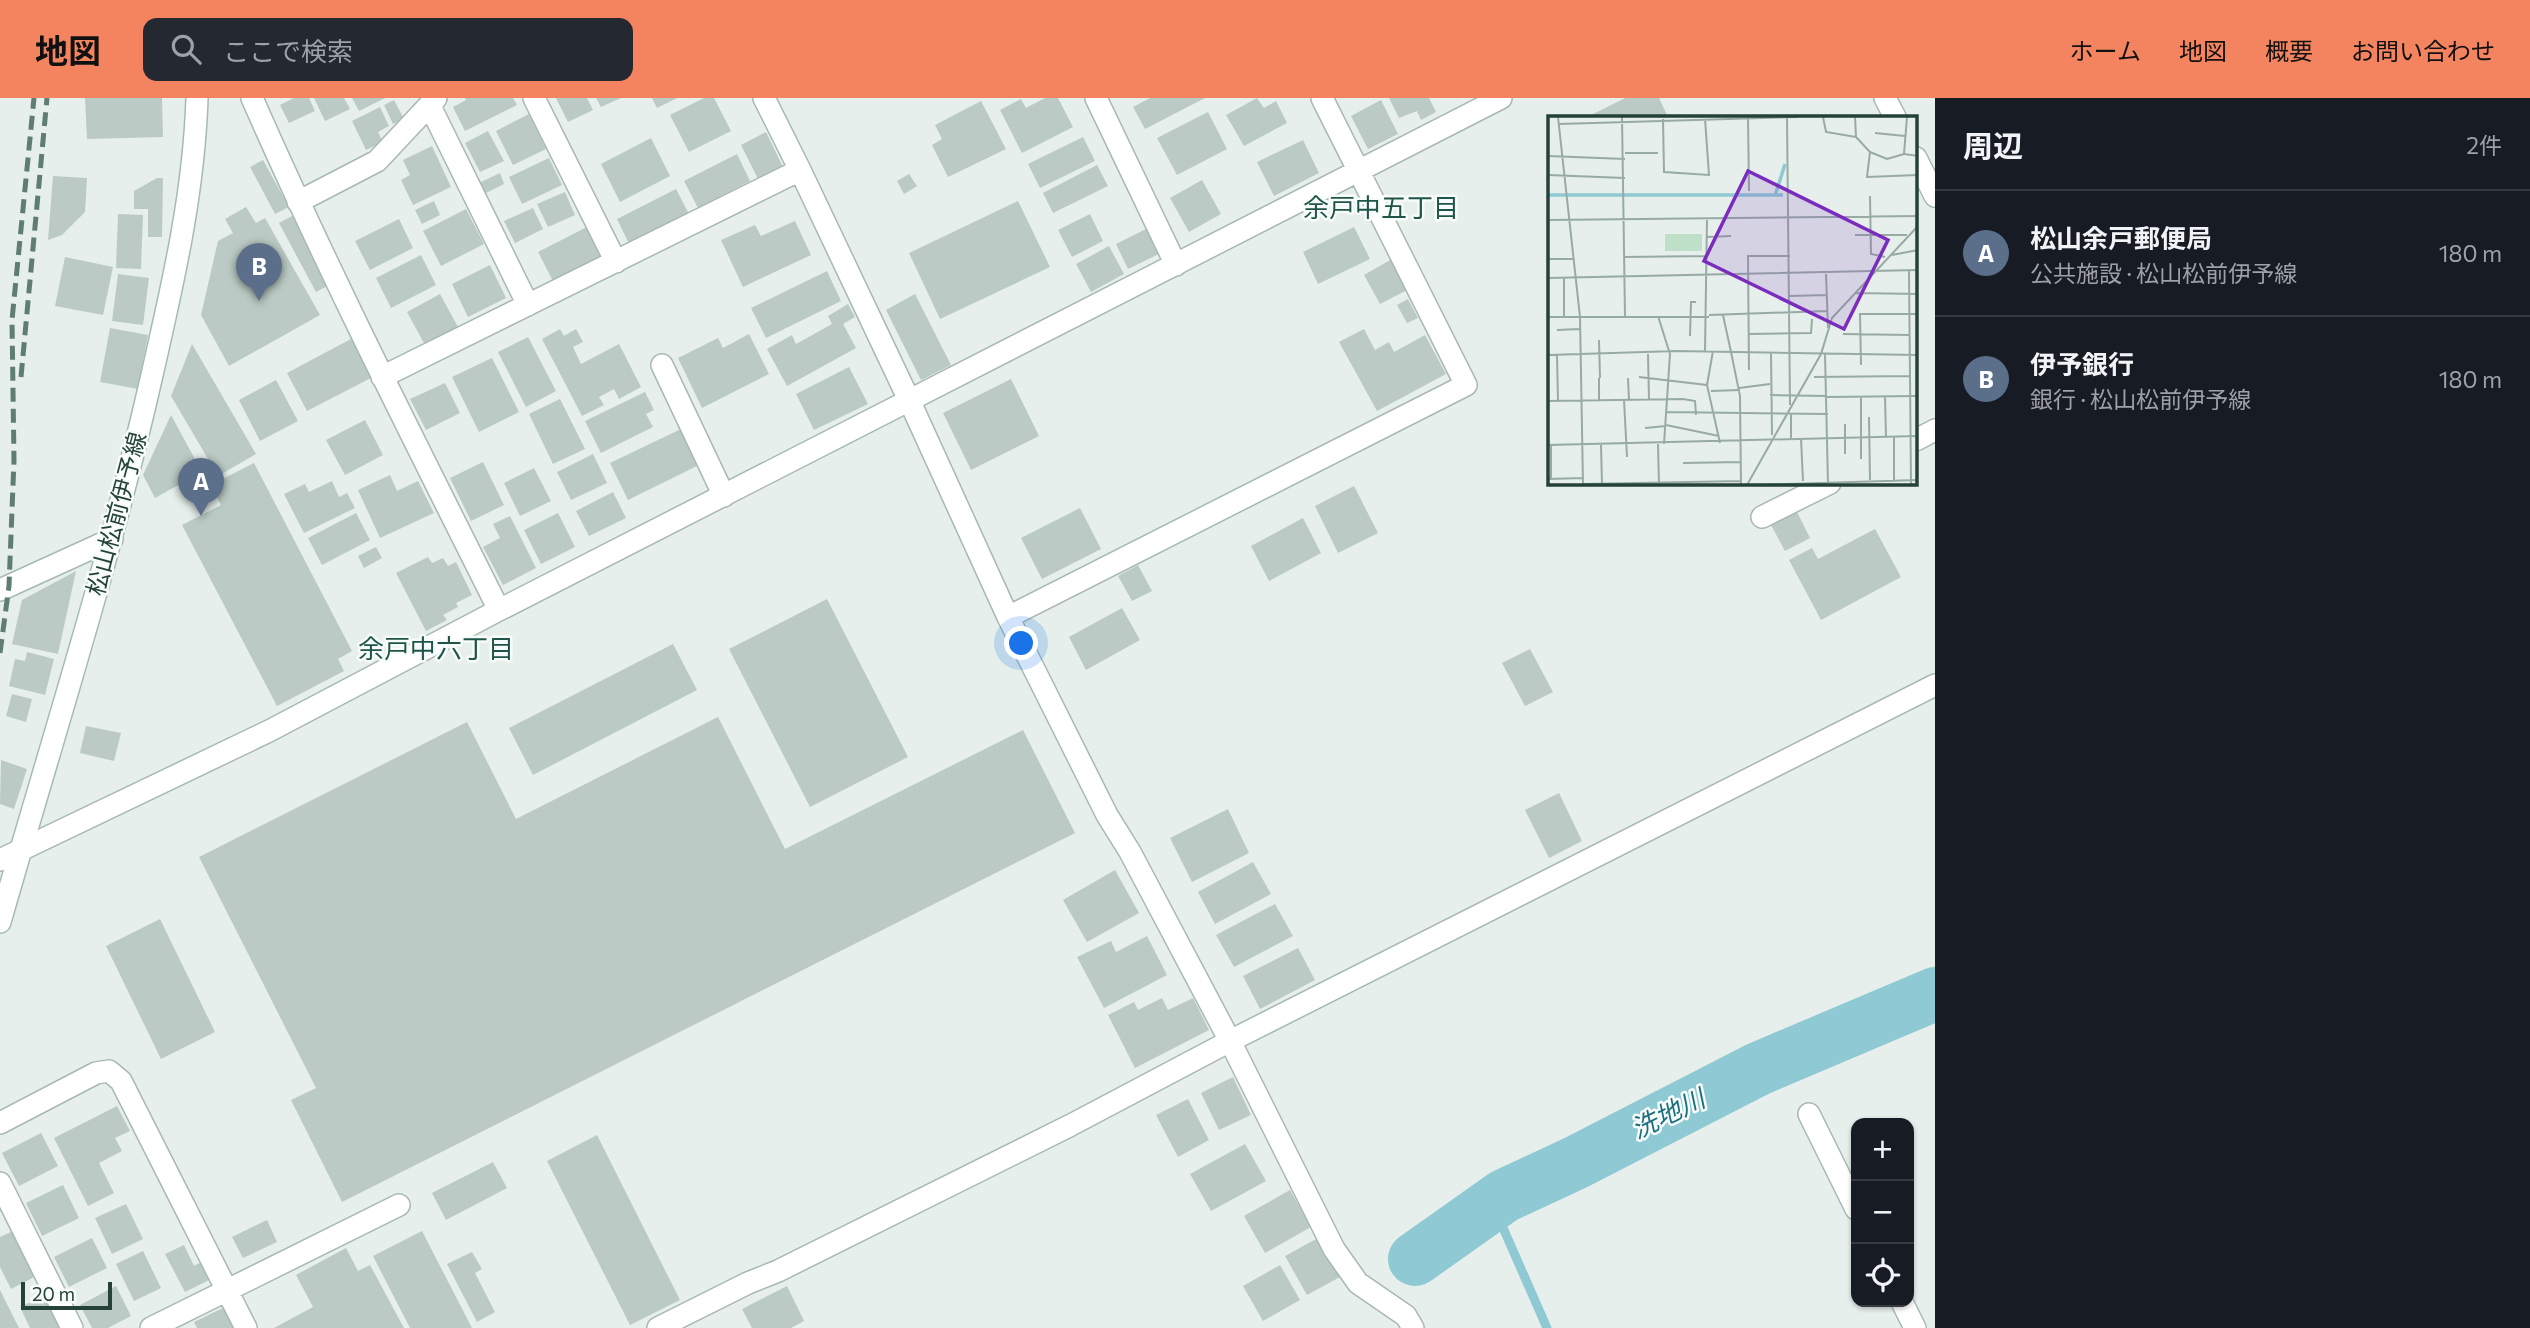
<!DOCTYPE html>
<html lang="ja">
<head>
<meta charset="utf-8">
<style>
	body { margin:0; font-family:Commissioner,"Noto Sans JP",sans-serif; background:#242831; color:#f1f3f6 }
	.controls { position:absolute; right:21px; bottom:21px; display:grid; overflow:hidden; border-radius:14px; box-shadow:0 2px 5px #0004 }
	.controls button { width:63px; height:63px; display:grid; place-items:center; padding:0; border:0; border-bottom:2px solid #363941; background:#171b24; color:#f1f3f6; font:35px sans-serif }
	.scale { position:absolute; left:21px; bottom:18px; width:91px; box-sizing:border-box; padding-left:7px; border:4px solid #24423a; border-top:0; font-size:19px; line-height:24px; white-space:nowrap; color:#24423a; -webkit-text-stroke:5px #f7fbf9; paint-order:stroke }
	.you { position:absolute; left:1022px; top:546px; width:24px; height:24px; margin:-18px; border:5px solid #fff; border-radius:50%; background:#1a73e8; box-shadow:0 0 0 10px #1a73e833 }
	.badge { display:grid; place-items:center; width:46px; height:46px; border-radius:50%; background:#f4845f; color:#fff; font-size:23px; font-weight:700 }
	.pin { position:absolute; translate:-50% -58px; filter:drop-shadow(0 2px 4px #0008) }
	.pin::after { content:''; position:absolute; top:37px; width:24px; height:21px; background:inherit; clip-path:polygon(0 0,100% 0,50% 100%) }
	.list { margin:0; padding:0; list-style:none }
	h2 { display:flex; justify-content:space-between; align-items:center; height:91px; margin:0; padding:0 28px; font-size:30px }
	h2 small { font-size:23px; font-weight:400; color:#9ea1a6 }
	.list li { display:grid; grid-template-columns:46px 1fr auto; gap:21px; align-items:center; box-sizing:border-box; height:126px; padding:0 28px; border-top:2px solid #363941 }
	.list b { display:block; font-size:26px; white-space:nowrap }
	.list p { margin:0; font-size:23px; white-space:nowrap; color:#9ea1a6 }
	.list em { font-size:23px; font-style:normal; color:#9ea1a6 }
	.icon { flex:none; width:38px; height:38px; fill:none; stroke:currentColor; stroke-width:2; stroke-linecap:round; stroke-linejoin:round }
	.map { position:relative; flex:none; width:1935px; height:1230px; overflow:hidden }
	header { display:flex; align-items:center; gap:42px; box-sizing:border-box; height:98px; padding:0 35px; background:#f4845f; color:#111 }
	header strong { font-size:33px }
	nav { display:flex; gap:38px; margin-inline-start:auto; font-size:24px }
	.search { width:490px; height:63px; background:#242831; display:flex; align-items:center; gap:18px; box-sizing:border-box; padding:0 24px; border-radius:14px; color:#9ea1a6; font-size:26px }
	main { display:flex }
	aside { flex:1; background:#171b24 }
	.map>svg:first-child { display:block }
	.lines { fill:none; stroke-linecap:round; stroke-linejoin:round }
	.stream { stroke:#8ec9d4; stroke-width:9 }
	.river { stroke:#8ec9d4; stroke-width:54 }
	.building { fill:#bbcac4 }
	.minor-casing { stroke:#a8b8b2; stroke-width:24 }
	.secondary-casing { stroke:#a4bbb3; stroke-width:24 }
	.minor { stroke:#fff; stroke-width:21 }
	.secondary { stroke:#fff; stroke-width:21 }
	.rail { stroke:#5f7d75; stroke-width:5; stroke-dasharray:14 7; stroke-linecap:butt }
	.labels { text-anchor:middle; stroke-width:5; stroke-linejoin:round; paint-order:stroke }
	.street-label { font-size:24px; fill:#24423a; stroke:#f7fbf9 }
	.neighbourhood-label { font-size:26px; fill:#1f5548; stroke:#f7fbf9 }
	.water-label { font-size:26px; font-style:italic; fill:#1c6f80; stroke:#f7fbf9 }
	.inset-river { fill:none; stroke:#8ec9d4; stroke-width:3.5 }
	.inset-road { fill:none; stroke:#98aaa4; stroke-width:2 }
	.view { fill:#7b2cbf; fill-opacity:0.15; stroke:#7b2cbf; stroke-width:3.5 }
	.inset-edge { fill:none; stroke:#24423a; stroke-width:3.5 }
</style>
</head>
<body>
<header>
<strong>地図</strong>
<div class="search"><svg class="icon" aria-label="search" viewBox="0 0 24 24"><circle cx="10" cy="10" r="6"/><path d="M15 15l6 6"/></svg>ここで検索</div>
<nav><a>ホーム</a><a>地図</a><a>概要</a><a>お問い合わせ</a></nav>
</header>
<main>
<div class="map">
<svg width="1935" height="1230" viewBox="0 0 1935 1230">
	<rect width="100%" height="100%" fill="#e6efeb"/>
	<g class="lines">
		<path class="stream" d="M1493,1107L1547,1230"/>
		<path class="river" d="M1415,1161L1504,1098L1575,1065L1758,971L1935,896"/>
	</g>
	<path class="building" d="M85,0H162L163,39L87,41Z
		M294,0H309L315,13L289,25L280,7Z
		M314,0H344L350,11L325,23Z
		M352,0H385L359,13Z
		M465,0H513L517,7L465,33L453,9L466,2Z
		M556,0H587L593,12L568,24Z
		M596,0H621L601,9Z
		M652,0H677L657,10Z
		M704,0H714L731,33L689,54L670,17Z
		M1045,0H1058L1073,29L1022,55L1000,12L1021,1L1026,10Z
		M1150,0H1205L1145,31L1133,9Z
		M1257,0L1264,10L1276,3L1287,25L1244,48L1226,17Z
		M1389,0H1429L1436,14L1421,22L1417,13L1399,20Z
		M1625,0H1659L1668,19H1587Z
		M394,2L404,21L393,26L384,7Z
		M1381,2L1398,36L1368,51L1351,18Z
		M981,3L1006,51L948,79L932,47L942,41L935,27Z
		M380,9L389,28L378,34L383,44L366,52L352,23Z
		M1208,14L1227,51L1177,77L1157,40Z
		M529,16L546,51L513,67L496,33Z
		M488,33L504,63L480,74L465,45Z
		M766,34L783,69L758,81L741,47Z
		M1083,39L1095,63L1040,90L1028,66Z
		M651,40L670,78L620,104L601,66Z
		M1303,42L1319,75L1274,98L1257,64Z
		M432,48L451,89L413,107L401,82L410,77L403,62Z
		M737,56L750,83L698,110L684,83Z
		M549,60L562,87L522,106L509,79Z
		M263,62L289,109L275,116L250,69Z
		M1097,67L1108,88L1053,115L1043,95Z
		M500,75L504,86L484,96L479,85Z
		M909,76L917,88L904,96L897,83Z
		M53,78L87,80L85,114L62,137L48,142Z
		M157,80H163L162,139H148V111H134V93Z
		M1202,82L1221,116L1189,134L1170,100Z
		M676,91L690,118L630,148L617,121Z
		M565,94L575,117L548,129L537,106Z
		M434,103L440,117L422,126L415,112Z
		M1018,103L1050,169L940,221L909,155Z
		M246,109L256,125L265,120L320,217L229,268L201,217L218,143L233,135L225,121Z
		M533,110L543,131L515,145L504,123Z
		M466,111L484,146L441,168L423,133Z
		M118,116L143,117L141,171L116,170Z
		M1090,116L1103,143L1072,159L1058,132Z
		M294,117L331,186L316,194L279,125Z
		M399,121L413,150L370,172L355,143Z
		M795,123L811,157L743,189L721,142L755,127L761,138Z
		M587,129L603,160L554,185L538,154Z
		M1354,129L1370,161L1318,186L1303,154Z
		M1148,130L1161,155L1128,171L1116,146Z
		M1109,148L1124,176L1091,194L1076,166Z
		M421,157L436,187L391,210L376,180Z
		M65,159L113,169L103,217L55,208Z
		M1392,161L1409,191L1380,206L1364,177Z
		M490,167L506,200L468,219L452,186Z
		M827,173L841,203L766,240L751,210Z
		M118,176L149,180L143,227L112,223Z
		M440,196L458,229L425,247L407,214Z
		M915,196L951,267L921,282L886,212Z
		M1408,201L1418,220L1407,225L1397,207Z
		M848,206L855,219L843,226L856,250L787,288L767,251L792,237L796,246L832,226L828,218Z
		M110,230L148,237L138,291L100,284Z
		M560,231L564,238L576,231L583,244L573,249L581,266L619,246L641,289L619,301L614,291L599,299L604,307L582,318L542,241Z
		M1364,231L1375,252L1389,244L1394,254L1425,237L1446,276L1377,313L1339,244Z
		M749,236L769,276L702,310L678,260L718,240L723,250Z
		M528,239L556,293L526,309L498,254Z
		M351,241L371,280L307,313L287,275Z
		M192,246L256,356L218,378L171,298Z
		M492,260L519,314L479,334L452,279Z
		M849,269L868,306L814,332L796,296Z
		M1011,281L1039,338L971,372L943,315Z
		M276,282L298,323L260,343L239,302Z
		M445,285L460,315L426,332L410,301Z
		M645,294L654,312L646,316L653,329L601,355L585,323Z
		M560,301L585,351L553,366L529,316Z
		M171,317L202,374L155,400L143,377Z
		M365,322L383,357L345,377L326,342Z
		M681,331L699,367L628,402L610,365Z
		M593,356L607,385L571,402L557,374Z
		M483,364L504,407L471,423L450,380Z
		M254,365L352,553L338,561L344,573L277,608L182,427L221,407L211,387Z
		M534,370L551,403L520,418L504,385Z
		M390,377L397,393L418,383L434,415L380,440L358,392Z
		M332,383L339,399L347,395L355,410L304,435L284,396L305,386L309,394Z
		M1354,388L1378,435L1338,455L1315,408Z
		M613,394L626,420L589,438L576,413Z
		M1080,410L1101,451L1042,481L1021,440Z
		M1797,414L1810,440L1785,453L1771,427Z
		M356,415L370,442L322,467L308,440Z
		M558,415L575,449L541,466L524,432Z
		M510,418L536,470L503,487L483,449L500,440L493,426Z
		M1303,420L1321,455L1269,483L1251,448Z
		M1875,431L1901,479L1821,522L1789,462L1812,450L1818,461Z
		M376,449L382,460L364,470L358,458Z
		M428,459L432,465L443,460L448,468L456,464L472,497L456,505L458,509L443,517L447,522L426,533L396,475Z
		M1138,467L1152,493L1132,503L1118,478Z
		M76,473L58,556L12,546L22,502Z
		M827,501L908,659L810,709L729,551Z
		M1122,510L1140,542L1086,572L1069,539Z
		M673,546L697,592L533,677L509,630Z
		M1530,551L1553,594L1525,608L1502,565Z
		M27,554L54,561L45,597L9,588L15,561L25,563Z
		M12,596L32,601L26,624L6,618Z
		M718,619L785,751L1023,632L1075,735L342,1104L291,1002L316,990L199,759L467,624L516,721Z
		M86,628L121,635L114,663L80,655Z
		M1,662L27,671L14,711L0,706Z
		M1559,695L1582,743L1549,760L1525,712Z
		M1228,711L1249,755L1192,784L1170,740Z
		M1253,764L1271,796L1215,826L1198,794Z
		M1115,772L1139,815L1087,844L1063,802Z
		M1275,806L1293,838L1234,869L1216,837Z
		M160,821L215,934L161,961L106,848Z
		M1147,838L1167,877L1104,910L1077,859L1111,843L1116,854Z
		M1298,850L1315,882L1260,911L1243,878Z
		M1162,900L1168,912L1193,900L1209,932L1135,970L1108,917L1134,904L1138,912Z
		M1233,979L1251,1017L1219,1032L1201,995Z
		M1188,1001L1209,1042L1178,1059L1156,1017Z
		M117,1008L130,1033L115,1040L122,1053L99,1065L114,1095L88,1108L54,1040Z
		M41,1035L58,1068L19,1088L2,1055Z
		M597,1037L680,1202L630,1227L547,1063Z
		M1245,1046L1266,1083L1211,1113L1190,1076Z
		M493,1064L507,1090L446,1122L432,1095Z
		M63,1087L79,1120L42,1138L26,1105Z
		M1290,1092L1311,1129L1265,1155L1244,1118Z
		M126,1106L143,1141L112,1156L95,1120Z
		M267,1122L277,1144L243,1160L232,1139Z
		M15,1132L38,1177L11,1191L0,1169V1139Z
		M422,1133L472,1230H410L373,1158Z
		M92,1140L107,1170L69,1189L54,1159Z
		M1318,1140L1340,1179L1307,1197L1285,1158Z
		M184,1147L194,1168L201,1164L211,1181L185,1194L165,1156Z
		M346,1150L358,1173L370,1167L404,1230H274L313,1209L296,1177Z
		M143,1153L161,1190L134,1203L116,1166Z
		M472,1154L482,1171L475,1175L495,1214L477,1224L447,1166Z
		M1280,1167L1300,1202L1263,1223L1243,1188Z
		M116,1188L131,1218L108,1230H92L80,1207Z
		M787,1188L804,1223L791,1230H752L742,1211Z
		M0,1192L19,1230H0Z
		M47,1197L63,1230H30L20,1209Z
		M227,1208L238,1230H197L194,1224Z"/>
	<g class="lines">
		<defs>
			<path id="minor" d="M252,0C328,173 414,342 499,512
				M534,0L616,164
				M764,0L800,72L910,304L1008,519L1107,717L1130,754L1230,943L1334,1151L1358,1185L1406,1218L1413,1230
				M1096,0L1176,167
				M1885,0L1895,19
				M430,8L528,207
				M1916,60L1935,98
				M298,104L377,63L436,0
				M662,267L724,398
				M382,279L800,72
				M1916,342L1935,332
				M1762,419L1830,385
				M0,492L112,441
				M1008,519L1466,287L1322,0
				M0,762L269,633L499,512L1501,0
				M1809,1016L1856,1111
				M0,1025L96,975L109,973L121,983L246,1230
				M0,1085L72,1230
				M1902,1204L1915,1230
				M151,1230L399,1107
				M658,1230L748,1185L778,1173L1071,1027L1230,943L1935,587"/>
			<path id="secondary" d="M0,824C52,642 110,462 152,277C173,185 194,95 197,0"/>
		</defs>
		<use href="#minor" class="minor-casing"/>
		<use href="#secondary" class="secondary-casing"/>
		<use href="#minor" class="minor"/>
		<use href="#secondary" class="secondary"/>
		<path class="rail" d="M21,279L47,0
			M0,555L9,488L14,362L12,222L34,0"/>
	</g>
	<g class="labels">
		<g class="street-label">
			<text transform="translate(117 416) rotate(-75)" y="8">松山松前伊予線</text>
		</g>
		<g class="neighbourhood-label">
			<text x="1381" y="119">余戸中五丁目</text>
			<text x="436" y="560">余戸中六丁目</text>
		</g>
		<g class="water-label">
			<text transform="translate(1668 1016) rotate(-26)" y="9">洗地川</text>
		</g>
	</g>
	<g transform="translate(1548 18)">
		<rect width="369" height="369" fill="#e6efeb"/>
		<path d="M117,118H154V135H117Z" fill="#bfe0c8"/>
		<path class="inset-river" d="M0,79H235M227,80L237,48"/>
		<path class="inset-road" d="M10,1L32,201L35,369M74,1L77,200M200,1L201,75M239,1L242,289M275,1L278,16L308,21M307,1L308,21L322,36L319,61L370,59M359,1L356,38L370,40M115,3L116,56L161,59L157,3M11,8L250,1M327,17L357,20M322,36L339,43L356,38M77,37H110M0,40L77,43M0,59L77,62M322,80L323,138L337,141M0,104L370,100M307,119H359M159,121L183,120M344,139L370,134M76,141L159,140M0,143H26M361,155L363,369M278,158L280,212M0,162L370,154M16,162V201M307,177L370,178M241,180L279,179M161,199L279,195M175,199L183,236M110,200L122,238L116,328M0,201H161M9,214L32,213M201,218L263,217L264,203M295,218L361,219M142,220L143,186H148M51,224L52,262M157,235L159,102M165,235L159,269L172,327M183,236L192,280L193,369M223,237L224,319M100,238L101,284M277,238L280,369M0,239L128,235L370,239M9,239L10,285M313,249L312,198H370M201,254L200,140H242M91,261L159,269M266,261L361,260M51,262V284M80,262L81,284M191,272L222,268M163,275L192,274M222,279L279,280M337,280L338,321M279,281L370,280M313,281V343M76,284L79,341M0,285L135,283L147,285L148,299M119,296L280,298M243,298V322M321,301L322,364M118,309L171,320M97,312L118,310M346,321V364M253,322L255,365M110,328L111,369M0,329L370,320M53,329L54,368M297,338V308M135,347L192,346M0,363L35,362M3,363V329M35,368L193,365M199,369L273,238L284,202L370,110M204,369L370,364"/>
		<path class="view" d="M200,55L340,124L296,213L156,145Z"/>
		<rect width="369" height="369" class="inset-edge"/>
	</g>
</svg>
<div class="controls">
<button>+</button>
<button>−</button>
<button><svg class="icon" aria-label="locate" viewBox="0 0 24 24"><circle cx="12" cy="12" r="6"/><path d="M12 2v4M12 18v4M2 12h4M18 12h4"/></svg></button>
</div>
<div class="scale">20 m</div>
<div class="you"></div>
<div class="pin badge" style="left:201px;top:418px;background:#5c6f8a">A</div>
<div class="pin badge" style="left:259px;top:203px;background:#5c6f8a">B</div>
</div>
<aside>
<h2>周辺<small>2件</small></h2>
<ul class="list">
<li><span class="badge" style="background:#5c6f8a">A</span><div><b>松山余戸郵便局</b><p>公共施設 · 松山松前伊予線</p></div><em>180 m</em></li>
<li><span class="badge" style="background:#5c6f8a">B</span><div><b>伊予銀行</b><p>銀行 · 松山松前伊予線</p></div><em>180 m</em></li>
</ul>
</aside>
</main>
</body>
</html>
